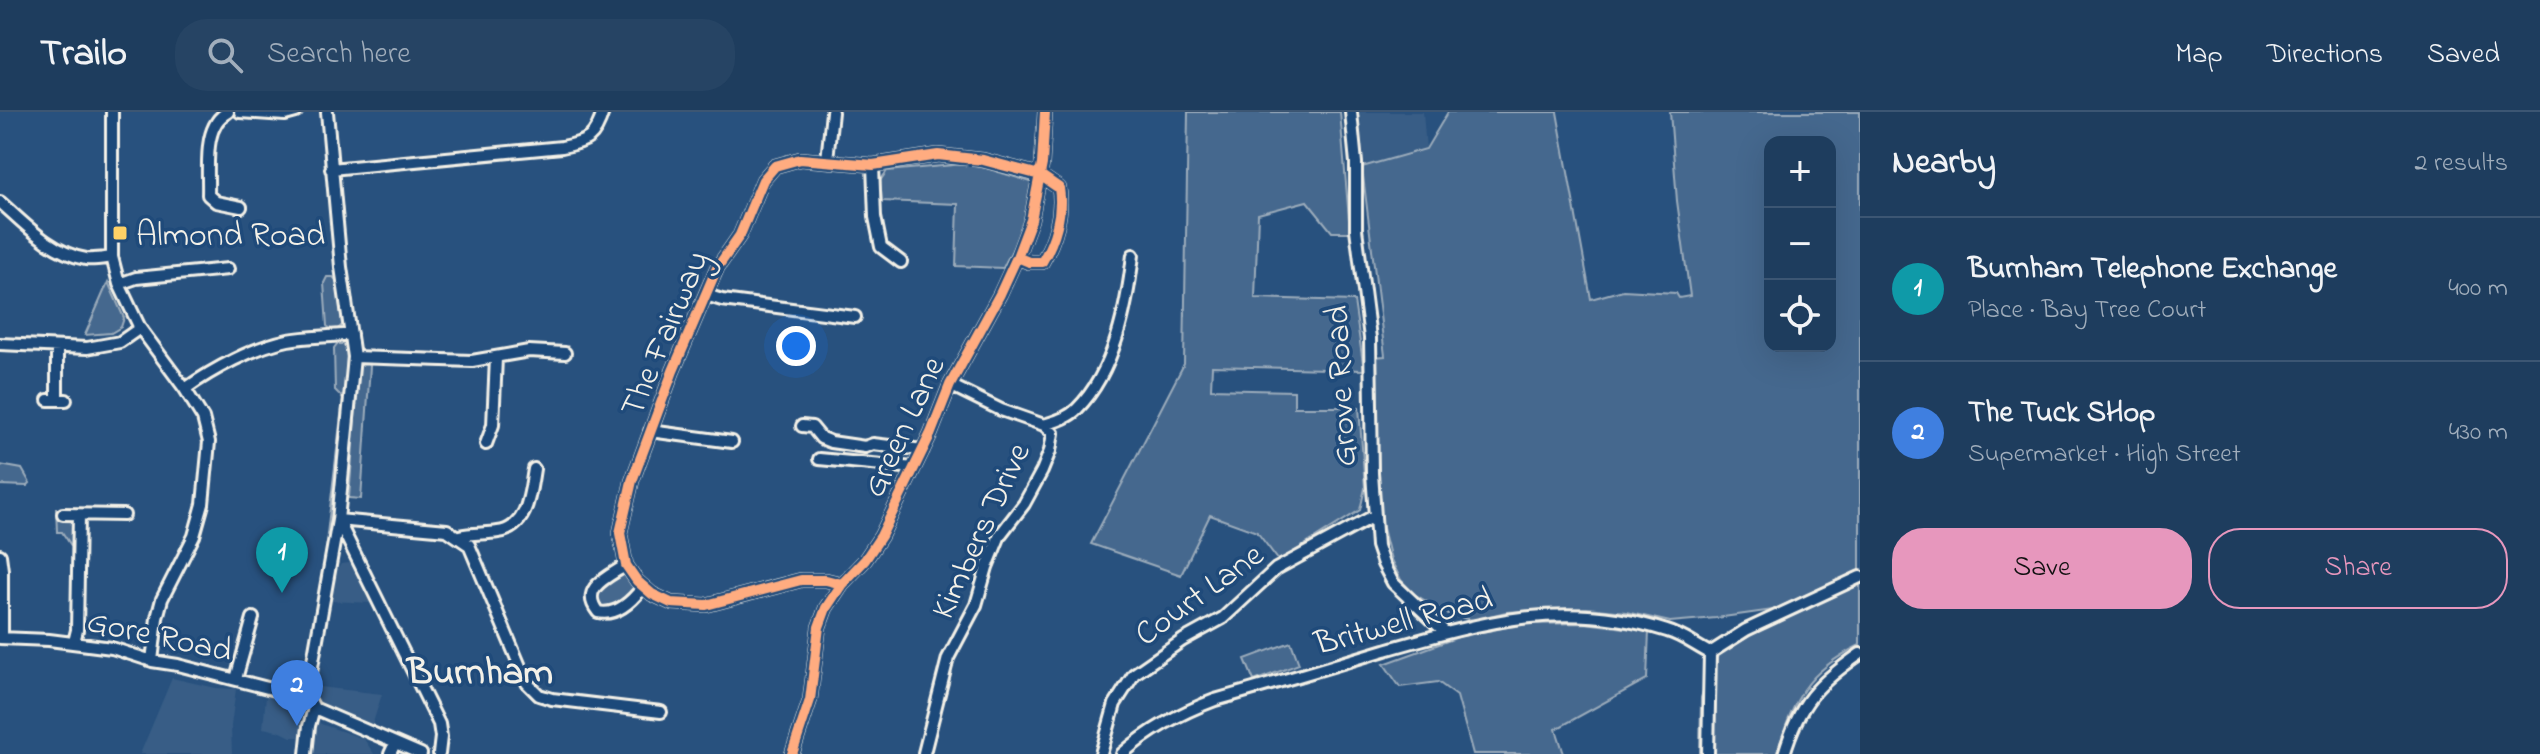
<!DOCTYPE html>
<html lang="en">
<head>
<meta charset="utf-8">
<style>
	body { margin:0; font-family:"Indie Flower",sans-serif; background:#264464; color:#f1f3f6 }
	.controls { position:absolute; right:24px; top:24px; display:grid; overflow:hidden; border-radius:16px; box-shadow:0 8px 32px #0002 }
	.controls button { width:72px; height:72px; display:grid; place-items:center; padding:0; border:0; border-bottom:2px solid #3c5673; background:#1e3d5e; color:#f1f3f6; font:40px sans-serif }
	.you { position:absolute; left:796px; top:234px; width:28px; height:28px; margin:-20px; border:6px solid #fff; border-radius:50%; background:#1a73e8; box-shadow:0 0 0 12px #1a73e833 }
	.badge { display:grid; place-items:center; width:52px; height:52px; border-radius:50%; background:#e797bd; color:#fff; font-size:26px; font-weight:700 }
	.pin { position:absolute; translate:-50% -66px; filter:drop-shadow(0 2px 4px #0008) }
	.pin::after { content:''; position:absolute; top:42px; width:28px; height:24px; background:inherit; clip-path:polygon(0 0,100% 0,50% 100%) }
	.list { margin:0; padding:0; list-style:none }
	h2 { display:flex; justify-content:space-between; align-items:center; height:104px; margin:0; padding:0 32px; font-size:34px }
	h2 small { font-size:26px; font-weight:400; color:#a1aebc }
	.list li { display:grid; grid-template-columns:52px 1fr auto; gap:24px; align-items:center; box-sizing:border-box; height:144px; padding:0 32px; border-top:2px solid #3c5673 }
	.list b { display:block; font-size:30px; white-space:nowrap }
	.list p { margin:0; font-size:26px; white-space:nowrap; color:#a1aebc }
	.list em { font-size:26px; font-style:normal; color:#a1aebc }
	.actions { display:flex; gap:16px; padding:24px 32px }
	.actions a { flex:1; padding:18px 0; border:2px solid #e797bd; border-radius:32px; text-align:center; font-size:28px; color:#e797bd }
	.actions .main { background:#e797bd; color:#111 }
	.icon { flex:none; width:44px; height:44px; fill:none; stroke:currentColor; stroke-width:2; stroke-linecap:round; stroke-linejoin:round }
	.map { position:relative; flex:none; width:1860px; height:642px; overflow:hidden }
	header { display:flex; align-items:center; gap:48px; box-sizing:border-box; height:112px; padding:0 40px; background:#1e3d5e; border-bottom:2px solid #3c5673 }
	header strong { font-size:38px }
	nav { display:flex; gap:44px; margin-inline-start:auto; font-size:28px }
	.search { width:560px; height:72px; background:#264464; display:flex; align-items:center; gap:20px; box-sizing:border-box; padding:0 28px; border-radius:32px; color:#a1aebc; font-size:30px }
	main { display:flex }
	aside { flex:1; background:#1e3d5e }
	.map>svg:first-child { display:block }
	.built { fill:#375d86 }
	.green { fill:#45688e; stroke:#9cacbb; stroke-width:2; fill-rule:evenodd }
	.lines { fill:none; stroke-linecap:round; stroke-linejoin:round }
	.minor-casing { stroke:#f4f1e8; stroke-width:16 }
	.minor { stroke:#1f4a7a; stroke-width:10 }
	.cycleway-casing { stroke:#1f4a7a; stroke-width:15 }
	.cycleway { stroke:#ffac80; stroke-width:10 }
	.poi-dot { fill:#ffd166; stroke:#1f4a7a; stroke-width:3 }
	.labels { text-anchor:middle; stroke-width:7; stroke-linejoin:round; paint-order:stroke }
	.poi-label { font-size:34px; fill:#f4f1e8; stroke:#1f4a7a; text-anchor:start }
	.street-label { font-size:34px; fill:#f4f1e8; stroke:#1f4a7a }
	.quarter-label { font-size:38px; font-weight:bold; fill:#f4f1e8; stroke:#1f4a7a }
</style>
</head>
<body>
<header>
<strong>Trailo</strong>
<div class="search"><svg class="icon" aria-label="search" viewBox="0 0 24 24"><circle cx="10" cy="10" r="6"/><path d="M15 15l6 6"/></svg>Search here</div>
<nav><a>Map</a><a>Directions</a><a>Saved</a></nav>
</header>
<main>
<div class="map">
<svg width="1860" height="642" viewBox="0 0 1860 642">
	<rect width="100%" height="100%" fill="#28517e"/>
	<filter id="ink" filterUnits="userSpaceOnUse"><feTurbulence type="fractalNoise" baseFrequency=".0125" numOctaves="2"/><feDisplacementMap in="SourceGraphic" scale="16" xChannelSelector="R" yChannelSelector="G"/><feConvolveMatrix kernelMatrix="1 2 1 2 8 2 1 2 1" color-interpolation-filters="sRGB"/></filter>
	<g filter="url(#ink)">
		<path class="built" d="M1360,0H1423L1426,37L1362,55Z
			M350,451L353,454L371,491L331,489L337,458L341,452Z
			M172,566L216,576L236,577L231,614L232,642H140Z
			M319,575L382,582L372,614L318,592Z
			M266,584L303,596L321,612L364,627L374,642H301L300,625H291L281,620L263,616Z"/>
		<path class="green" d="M1188,0H1340L1350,120H1332L1307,89L1258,102L1255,186L1354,189L1364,258L1212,254L1211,277L1294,279V295H1359L1365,376L1360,398L1279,449L1257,420L1210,403L1181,463L1091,432L1184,252Z
			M1448,0H1557L1591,187L1623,178L1676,181L1679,186L1690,184L1677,89L1670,0H1860V458L1773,498L1716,506L1670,510L1626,500L1587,496L1506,500L1473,508L1450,503L1414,482L1401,468L1391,448L1381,408L1374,245L1385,244L1362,55L1426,37ZM1770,30H1830V234H1770Z
			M965,52L986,56L1031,70C1037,100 1015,130 1003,156L956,154L958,92L882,89L880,69L887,59Z
			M327,165H333L337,169L342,213L338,217H331L327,214L324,171Z
			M108,170L124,206L121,215L111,221L85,223Z
			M337,232H343L347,237L344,315L330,419L327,422L343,286L335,278L334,236Z
			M364,250L370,254L361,387L349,386L359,255Z
			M0,353L22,357L30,371L27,374L0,373Z
			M56,397H64V408L71,409L76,413L74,438L62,420H57Z
			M625,462L634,472L632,481L611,497H603L596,489L597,479L616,463Z
			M1860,471V533C1807,559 1792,588 1777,642H1700L1701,586L1713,545C1758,522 1811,481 1860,471Z
			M1585,511L1649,519L1647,567L1556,617L1564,642H1473L1457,584L1438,570L1400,575L1384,552L1461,524L1524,512Z
			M1291,530L1299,552L1254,569L1245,547Z"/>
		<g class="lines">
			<defs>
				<path id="minor" d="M112,0V145L119,172L140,216L185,277L203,306L209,330L203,392L194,424L162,487L157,506L152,549
					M228,0C202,13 209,57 208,83L216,90L241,95
					M240,0L285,3L296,0
					M1351,0L1356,51V117L1370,226L1372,361L1377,434L1383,452L1393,471L1445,520
					M827,48L832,0
					M873,53L875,105L881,135L901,150
					M331,57L562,35C588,30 595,26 603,0
					M0,90C25,112 51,141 86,147C94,148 104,146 112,145
					M119,172L136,166L228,157
					M706,183L722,188L855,205
					M0,232L87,236L120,230L140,216
					M57,235V287
					M354,245L472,249L529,239L565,241
					M185,277C213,257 254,235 288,228C308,224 330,225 351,222
					M48,288H66
					M1044,313C1056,309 1068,306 1077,297C1115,259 1127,194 1133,143
					M802,314L812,315L821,326L831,330L865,335L873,332L923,338
					M650,319L732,330
					M486,332L493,313L496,246
					M819,347L914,356
					M63,402L124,403
					M338,408L447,418L469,433L527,571L539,583L552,587L661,600
					M339,410L439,612L441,625L439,642
					M459,424C472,421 485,422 498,420C528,416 530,381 534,357
					M0,443L2,458V526
					M626,453C608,465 579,476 598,500C616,504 632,489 642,476
					M842,472L826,468H801L706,493L671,491L652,482L637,469L626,453L620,421L632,369L673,259L717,156L740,123L763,68L775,54L800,47L873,53L938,43L983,48L1040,63L1059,76C1063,101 1055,128 1042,150H1029L1017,145
					M0,526L49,528L112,536L152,549L178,553L299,584L307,583
					M74,530L77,518L79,403
					M1710,541L1746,518L1860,465
					M236,567L253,506
					M307,583L338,408L354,245L341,155L327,0
					M307,583L314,596L421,642
					M924,641L948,546L976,493L987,455L1000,423L1024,392L1042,359L1050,339L1053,321L1044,313L1001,298L950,273
					M306,642L309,614L314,596
					M390,642L395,631
					M792,642L810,588L819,515L826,496L842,472L865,448L881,424L931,321L950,273L1000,182L1017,145L1031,108L1042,52L1045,0
					M1101,642L1115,592L1134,562L1183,528L1223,506L1276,457L1374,404
					M1122,642C1150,617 1180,601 1215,588C1272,572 1329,555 1385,538C1483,510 1566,486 1667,519C1682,523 1696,534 1710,541
					M1708,642L1710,541
					M1784,642C1799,591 1817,572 1860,542"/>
			</defs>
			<use href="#minor" class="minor-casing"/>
			<use href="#minor" class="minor"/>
			<defs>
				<path id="cycleway" d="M842,472L826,468H801L706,493L671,491L652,482L637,469L626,453L620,421L632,369L673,259L717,156L740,123L763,68L775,54L800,47L873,53L938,43L983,48L1040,63L1059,76C1063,101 1055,128 1042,150H1029L1017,145
					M792,642L810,588L819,515L826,496L842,472L865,448L881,424L931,321L950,273L1000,182L1017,145L1031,108L1042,52L1045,0"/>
			</defs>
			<use href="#cycleway" class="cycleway-casing"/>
			<use href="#cycleway" class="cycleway"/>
		</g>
	</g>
	<rect class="poi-dot" x="112" y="113" width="16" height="16" rx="4"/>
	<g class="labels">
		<g class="poi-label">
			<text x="136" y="133">Almond Road</text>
		</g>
		<g class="street-label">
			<text transform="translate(663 221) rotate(-67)" y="12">The Fairway</text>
			<text transform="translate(1339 274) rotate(-93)" y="12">Grove Road</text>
			<text transform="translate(902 314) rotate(-65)" y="12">Green Lane</text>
			<text transform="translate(979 418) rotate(-65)" y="12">Kimbers Drive</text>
			<text transform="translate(1198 481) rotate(-36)" y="12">Court Lane</text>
			<text transform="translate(1403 507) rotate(-15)" y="12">Britwell Road</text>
			<text transform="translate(160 522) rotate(12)" y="12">Gore Road</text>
		</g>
		<g class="quarter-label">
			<text x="480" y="571">Burnham</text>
		</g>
	</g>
</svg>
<div class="controls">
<button>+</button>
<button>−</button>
<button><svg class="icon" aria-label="locate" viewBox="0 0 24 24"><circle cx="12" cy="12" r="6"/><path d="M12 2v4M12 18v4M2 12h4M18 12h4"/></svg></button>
</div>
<div class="you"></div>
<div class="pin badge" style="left:282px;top:481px;background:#0f9aa8">1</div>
<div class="pin badge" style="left:297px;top:614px;background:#3f7fe0">2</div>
</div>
<aside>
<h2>Nearby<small>2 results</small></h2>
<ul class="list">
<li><span class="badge" style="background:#0f9aa8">1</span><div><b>Burnham Telephone Exchange</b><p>Place · Bay Tree Court</p></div><em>400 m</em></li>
<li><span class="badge" style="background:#3f7fe0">2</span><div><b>The Tuck SHop</b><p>Supermarket · High Street</p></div><em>430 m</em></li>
</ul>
<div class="actions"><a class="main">Save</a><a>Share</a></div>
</aside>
</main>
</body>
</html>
